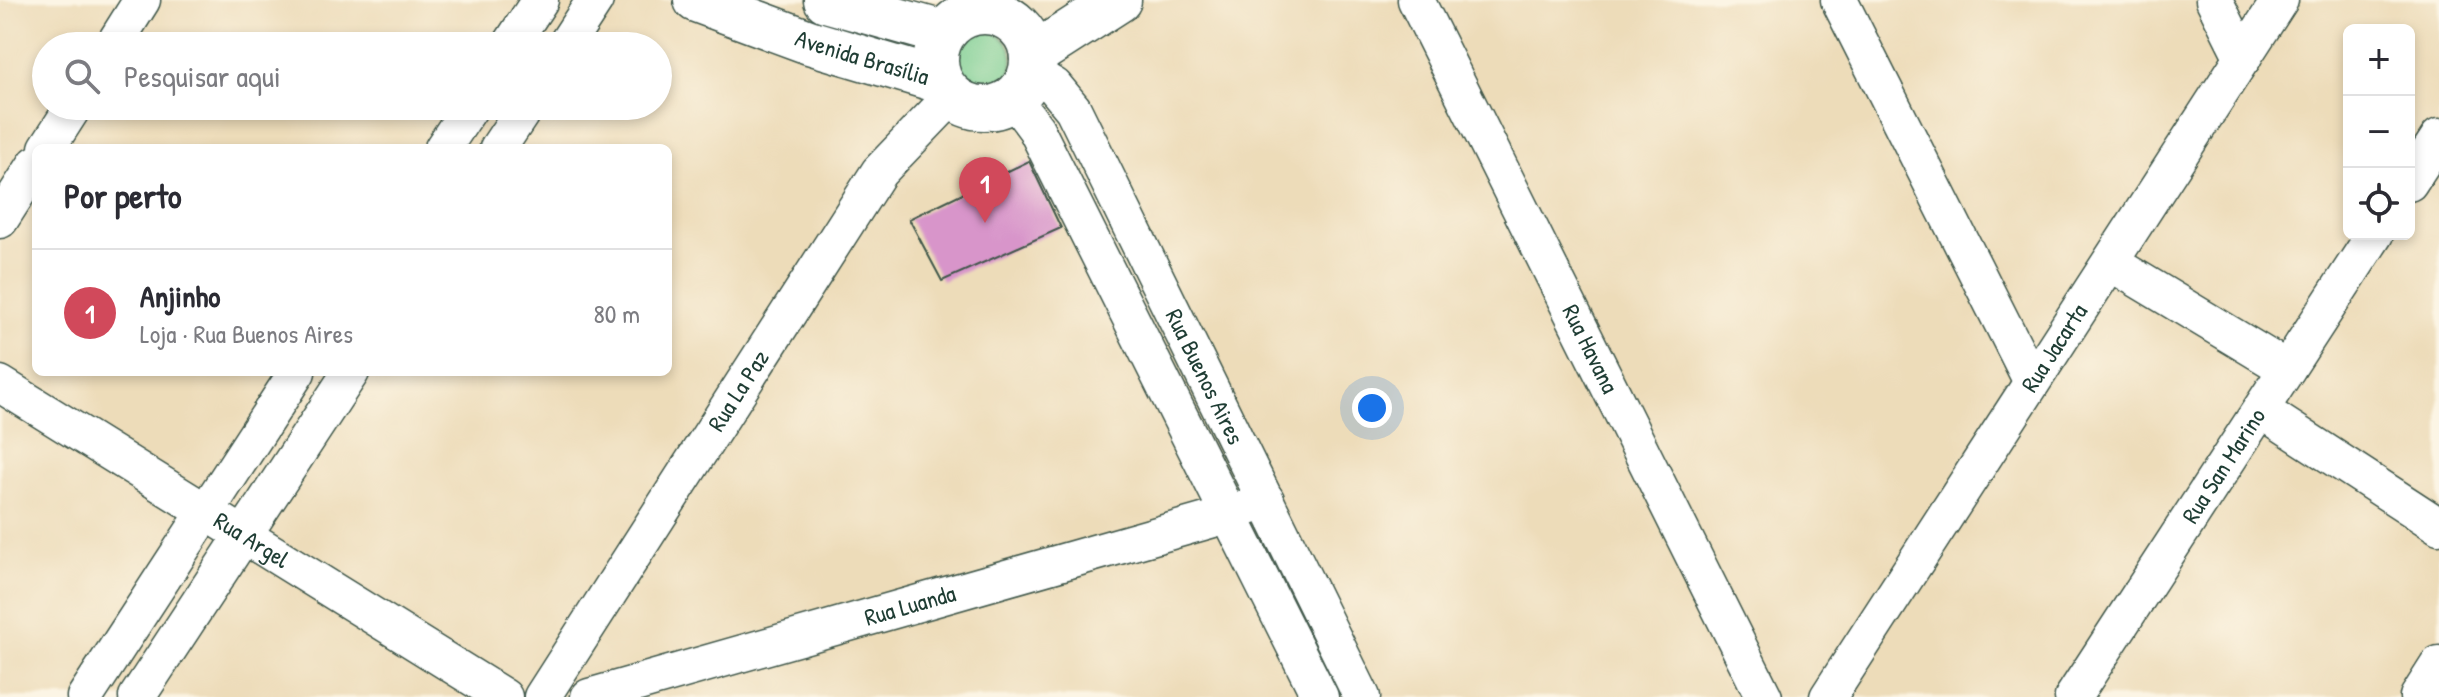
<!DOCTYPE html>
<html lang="pt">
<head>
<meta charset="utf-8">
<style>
	body { margin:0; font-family:"Patrick Hand",sans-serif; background:#f7f7f7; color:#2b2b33 }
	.controls { position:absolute; right:24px; top:24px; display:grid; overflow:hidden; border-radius:12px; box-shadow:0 4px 12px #0003 }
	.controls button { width:72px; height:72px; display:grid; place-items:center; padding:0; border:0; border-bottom:2px solid #e1e1e2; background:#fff; color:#2b2b33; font:40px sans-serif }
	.you { position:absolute; left:1372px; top:408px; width:28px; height:28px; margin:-20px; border:6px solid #fff; border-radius:50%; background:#1a73e8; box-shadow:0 0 0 12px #1a73e833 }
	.badge { display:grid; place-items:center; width:52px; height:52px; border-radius:50%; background:#d1495b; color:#fff; font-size:26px; font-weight:700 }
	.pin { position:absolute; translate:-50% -66px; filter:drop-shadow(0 2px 4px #0008) }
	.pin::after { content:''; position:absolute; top:42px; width:28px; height:24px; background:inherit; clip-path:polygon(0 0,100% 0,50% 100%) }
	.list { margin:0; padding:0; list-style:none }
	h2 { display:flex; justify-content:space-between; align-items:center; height:104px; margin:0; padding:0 32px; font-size:34px }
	h2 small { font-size:26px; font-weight:400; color:#7c7c81 }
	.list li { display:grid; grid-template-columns:52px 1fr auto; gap:24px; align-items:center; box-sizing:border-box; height:128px; padding:0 32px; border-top:2px solid #e1e1e2 }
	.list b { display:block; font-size:30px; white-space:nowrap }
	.list p { margin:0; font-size:26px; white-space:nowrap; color:#7c7c81 }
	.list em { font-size:26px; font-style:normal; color:#7c7c81 }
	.icon { flex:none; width:44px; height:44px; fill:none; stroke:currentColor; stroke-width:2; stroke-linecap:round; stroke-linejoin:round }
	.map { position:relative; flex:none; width:2439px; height:697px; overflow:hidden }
	.search { position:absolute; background:#fff; box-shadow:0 4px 12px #0003; left:32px; top:32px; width:640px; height:88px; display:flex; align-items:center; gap:20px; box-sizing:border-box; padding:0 28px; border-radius:44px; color:#7c7c81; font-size:30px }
	.panel { position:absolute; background:#fff; box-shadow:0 4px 12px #0003; left:32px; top:144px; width:640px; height:232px; border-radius:12px }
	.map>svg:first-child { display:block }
	.green { fill:#7ace92; stroke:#4c8663; stroke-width:2 }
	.building { fill:#d895ca }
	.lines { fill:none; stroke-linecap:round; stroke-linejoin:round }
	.minor-casing { stroke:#3e5548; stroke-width:39 }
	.tertiary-casing { stroke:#3e5548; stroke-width:47 }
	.minor { stroke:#fff; stroke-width:36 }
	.tertiary { stroke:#fff; stroke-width:44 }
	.labels { text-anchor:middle; stroke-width:6; stroke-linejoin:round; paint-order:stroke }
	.street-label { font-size:24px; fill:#1f3d34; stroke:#fcf5e5 }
</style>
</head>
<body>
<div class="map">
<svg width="2439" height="697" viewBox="0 0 2439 697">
	<rect width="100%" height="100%" fill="#fcf5e5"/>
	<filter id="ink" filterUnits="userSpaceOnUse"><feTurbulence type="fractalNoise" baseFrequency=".0125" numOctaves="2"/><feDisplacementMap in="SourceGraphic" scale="16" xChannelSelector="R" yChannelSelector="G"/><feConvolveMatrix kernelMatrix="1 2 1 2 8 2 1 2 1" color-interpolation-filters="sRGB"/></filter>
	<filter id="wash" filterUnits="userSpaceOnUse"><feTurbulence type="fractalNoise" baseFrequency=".006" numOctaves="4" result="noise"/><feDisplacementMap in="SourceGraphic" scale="32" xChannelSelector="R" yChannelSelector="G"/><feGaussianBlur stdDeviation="1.8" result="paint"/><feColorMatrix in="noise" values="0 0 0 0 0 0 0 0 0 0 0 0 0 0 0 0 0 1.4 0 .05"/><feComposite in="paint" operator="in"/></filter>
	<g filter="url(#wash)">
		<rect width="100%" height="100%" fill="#eddcb9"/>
		<path class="green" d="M955 60a29 29 0 1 1 58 0a29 29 0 1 1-58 0Z"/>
		<g id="blocks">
			<path class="building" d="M1029,161L1061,228L942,281L909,219Z"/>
		</g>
	</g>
	<g filter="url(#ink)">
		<use href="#blocks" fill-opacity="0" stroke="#3e5548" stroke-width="2"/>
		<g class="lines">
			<defs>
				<g id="minor">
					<path id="s1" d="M1416,0L1764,697"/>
					<path d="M1839,0L2032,382"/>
					<path d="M2214,0L2243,58"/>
					<path d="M985,11L993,0"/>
					<path d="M113,46L142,0"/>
					<path d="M510,46L540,0"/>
					<path d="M565,46L595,0"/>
					<path id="s2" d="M1030,72L1054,86L1073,109L1362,697"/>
					<path d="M1013,98L1036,129L1320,697"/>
					<path d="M47,148L74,106"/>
					<path d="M443,148L471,106"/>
					<path d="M498,148L526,106"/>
					<path d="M2409,183L2439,137"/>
					<path d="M0,220L36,164"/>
					<path d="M2111,263L2287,369"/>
					<path id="s3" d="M0,384L504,697"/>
					<path d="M2261,410L2439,526"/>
					<path d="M85,697L297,372"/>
					<path d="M137,697L351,372"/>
					<path id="s4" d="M542,697L879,172L952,96"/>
					<path id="s5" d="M589,697L1231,514L1266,500"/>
					<path id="s6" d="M1828,697L2280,0"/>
					<path id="s7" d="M2073,697L2375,234"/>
					<path d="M2418,697L2439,664"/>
				</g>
				<g id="tertiary">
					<path id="s8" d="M696,0L809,42L940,81"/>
					<path d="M826,0L943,33"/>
					<circle cx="984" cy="60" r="48"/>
					<path d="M1032,56L1119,0"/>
				</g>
			</defs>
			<use href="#minor" class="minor-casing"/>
			<use href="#tertiary" class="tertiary-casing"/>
			<use href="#minor" class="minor"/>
			<use href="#tertiary" class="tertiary"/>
		</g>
	</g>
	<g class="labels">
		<g class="street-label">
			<text dy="8" stroke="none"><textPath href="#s8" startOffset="176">Avenida Brasília</textPath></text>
			<text dy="8" stroke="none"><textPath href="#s1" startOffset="390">Rua Havana</textPath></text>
			<text dy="8" stroke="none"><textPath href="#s6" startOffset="416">Rua Jacarta</textPath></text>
			<text dy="8" stroke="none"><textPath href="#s2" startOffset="356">Rua Buenos Aires</textPath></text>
			<text dy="8" stroke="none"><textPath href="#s4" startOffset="364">Rua La Paz</textPath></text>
			<text dy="8" stroke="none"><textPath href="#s7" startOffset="276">Rua San Marino</textPath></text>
			<text dy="8" stroke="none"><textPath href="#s3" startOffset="296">Rua Argel</textPath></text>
			<text dy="8" stroke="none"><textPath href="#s5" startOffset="334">Rua Luanda</textPath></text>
		</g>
	</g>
</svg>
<div class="controls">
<button>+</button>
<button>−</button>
<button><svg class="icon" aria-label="locate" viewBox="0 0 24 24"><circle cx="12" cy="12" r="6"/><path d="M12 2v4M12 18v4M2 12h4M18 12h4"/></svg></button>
</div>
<div class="you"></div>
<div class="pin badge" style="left:985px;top:223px">1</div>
<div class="search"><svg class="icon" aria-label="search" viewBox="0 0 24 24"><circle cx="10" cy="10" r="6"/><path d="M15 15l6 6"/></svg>Pesquisar aqui</div>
<section class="panel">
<h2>Por perto<small></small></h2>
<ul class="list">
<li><span class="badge">1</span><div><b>Anjinho</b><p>Loja · Rua Buenos Aires</p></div><em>80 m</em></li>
</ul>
</section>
</div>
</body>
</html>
